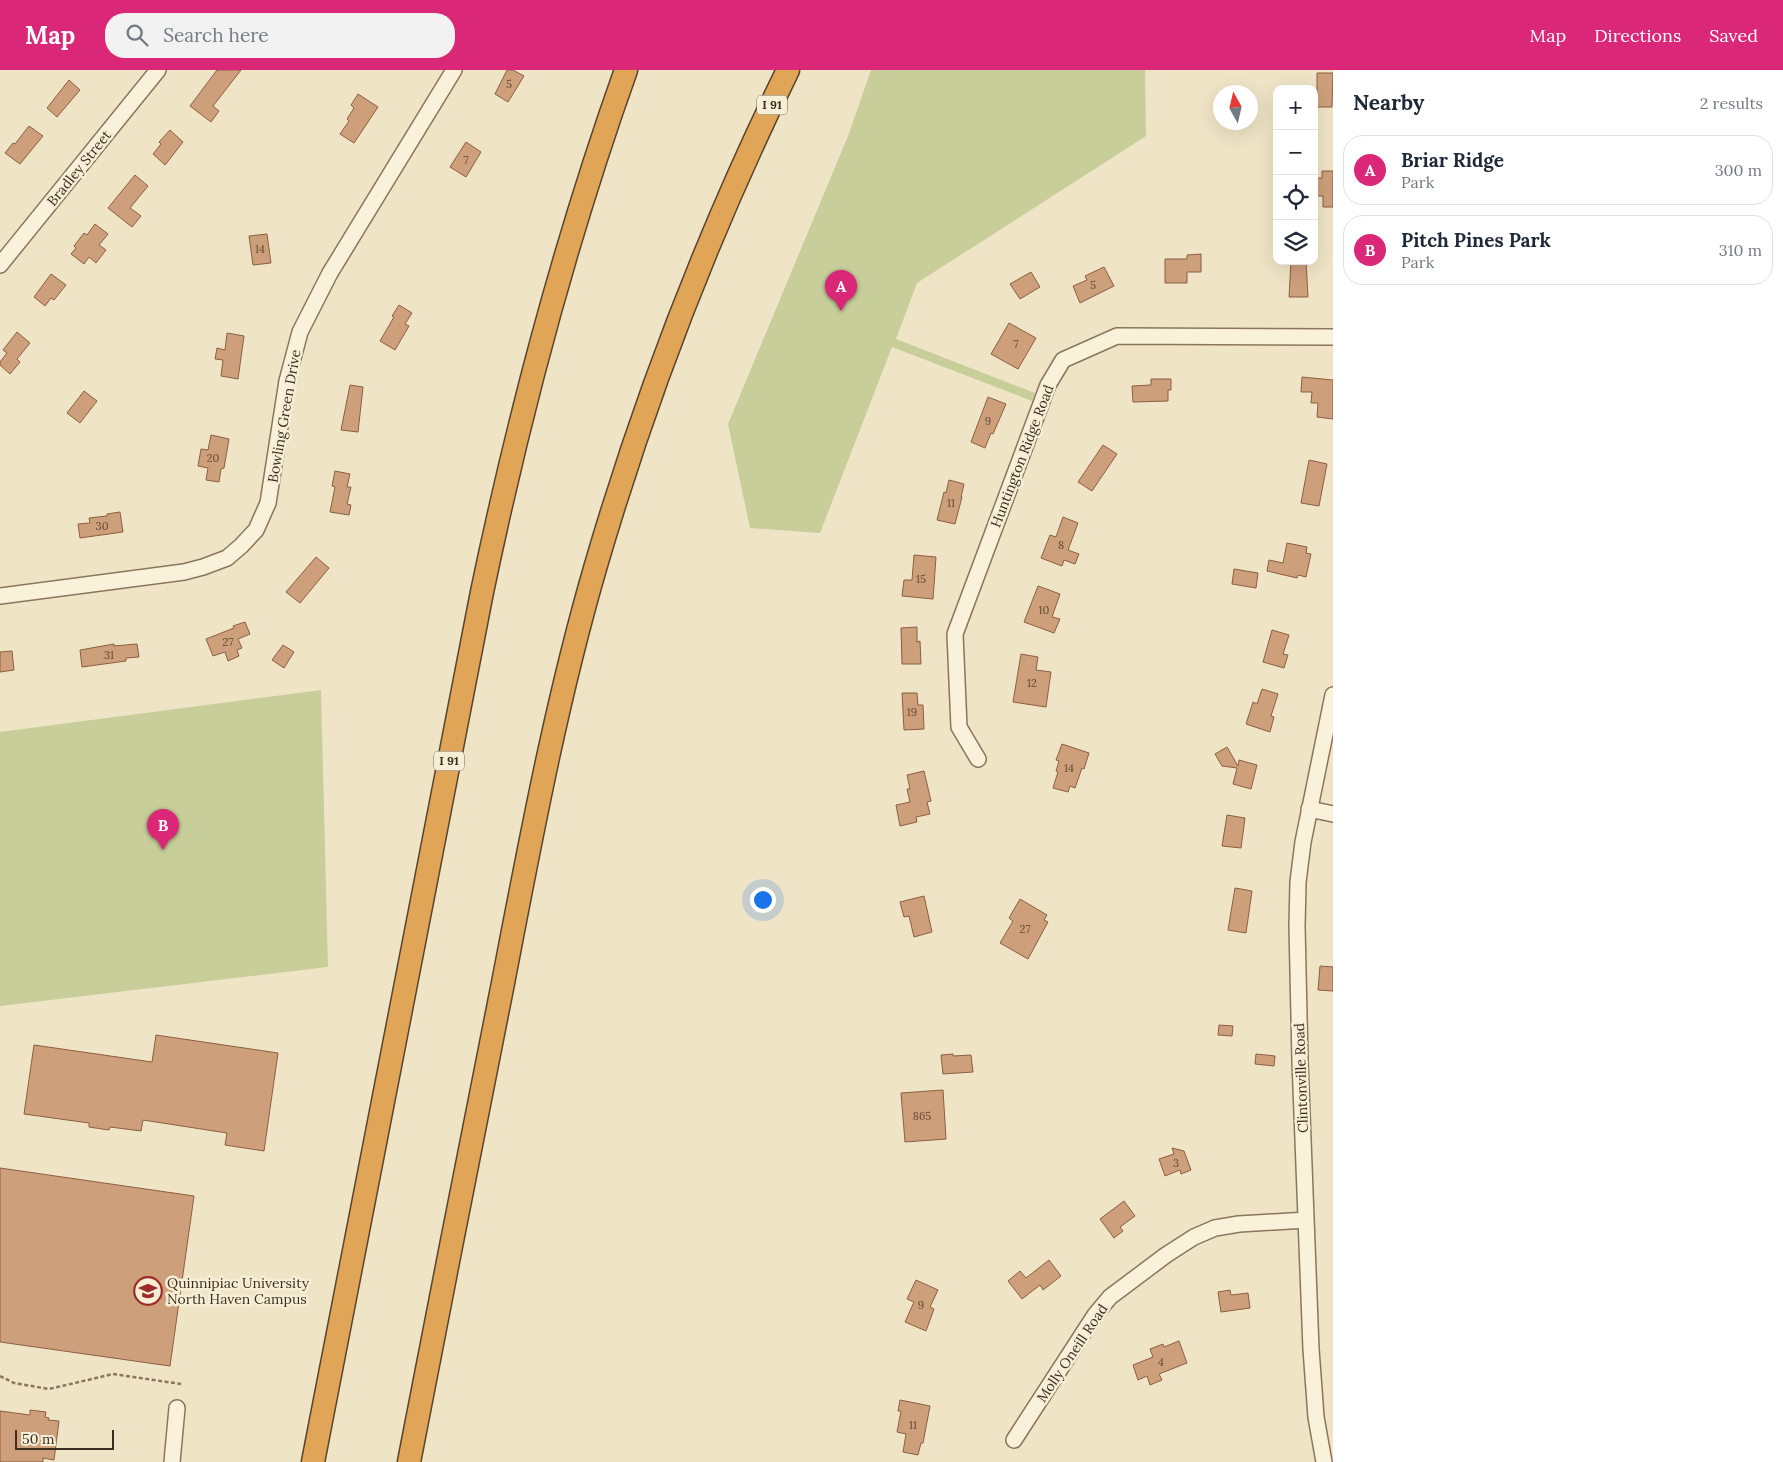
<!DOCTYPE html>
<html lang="en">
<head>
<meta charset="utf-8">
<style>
	body { margin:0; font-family:Lora,serif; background:#f2f2f3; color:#1f2937 }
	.controls { position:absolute; right:15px; top:15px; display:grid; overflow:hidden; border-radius:10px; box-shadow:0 5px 20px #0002 }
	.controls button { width:45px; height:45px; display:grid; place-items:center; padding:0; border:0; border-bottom:1px solid #e0e1e3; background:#fff; color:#1f2937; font:25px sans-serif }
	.compass { position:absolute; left:1213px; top:15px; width:45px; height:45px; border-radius:50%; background:#fff; box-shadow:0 5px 20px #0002; rotate:352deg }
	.scale { position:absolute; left:15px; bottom:12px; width:99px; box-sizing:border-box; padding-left:5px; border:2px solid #3b2d1f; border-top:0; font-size:14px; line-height:18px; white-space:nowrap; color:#3b2d1f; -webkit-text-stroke:4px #f7eed6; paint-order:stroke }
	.you { position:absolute; left:762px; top:829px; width:18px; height:18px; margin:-12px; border:4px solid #fff; border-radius:50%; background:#1a73e8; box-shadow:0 0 0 8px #1a73e833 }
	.badge { display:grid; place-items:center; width:32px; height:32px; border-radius:50%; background:#db2777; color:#fff; font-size:16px; font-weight:700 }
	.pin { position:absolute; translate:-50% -41px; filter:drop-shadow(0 1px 2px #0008) }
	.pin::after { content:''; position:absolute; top:26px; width:18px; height:15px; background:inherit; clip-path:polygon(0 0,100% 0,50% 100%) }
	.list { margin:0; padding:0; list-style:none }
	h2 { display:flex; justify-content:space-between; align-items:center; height:65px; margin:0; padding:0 20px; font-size:21px }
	h2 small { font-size:16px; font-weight:400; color:#747a83 }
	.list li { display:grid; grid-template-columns:32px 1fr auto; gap:15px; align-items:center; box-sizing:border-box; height:70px; margin:0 10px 10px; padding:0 10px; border:1px solid #e0e1e3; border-radius:20px }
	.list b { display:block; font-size:19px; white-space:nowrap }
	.list p { margin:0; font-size:16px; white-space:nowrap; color:#747a83 }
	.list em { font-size:16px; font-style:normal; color:#747a83 }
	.icon { flex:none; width:28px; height:28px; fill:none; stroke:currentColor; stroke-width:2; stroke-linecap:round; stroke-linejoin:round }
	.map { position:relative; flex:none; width:1333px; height:1392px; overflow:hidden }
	header { display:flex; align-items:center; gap:30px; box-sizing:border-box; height:70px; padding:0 25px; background:#db2777; color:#fff }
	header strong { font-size:24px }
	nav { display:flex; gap:28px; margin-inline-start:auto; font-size:18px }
	.search { width:350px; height:45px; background:#f2f2f3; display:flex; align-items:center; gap:12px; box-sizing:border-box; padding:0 18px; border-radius:20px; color:#747a83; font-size:19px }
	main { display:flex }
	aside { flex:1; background:#fff }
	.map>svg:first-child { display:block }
	.green { fill:#c7ce99 }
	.building { fill:#ce9f7b; stroke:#8b5f40 }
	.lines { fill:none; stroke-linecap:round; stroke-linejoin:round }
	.minor-casing { stroke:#8b765b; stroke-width:18 }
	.highway-casing { stroke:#59442f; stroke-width:25 }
	.path { stroke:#8b765b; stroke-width:2.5; stroke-dasharray:4 2.5; stroke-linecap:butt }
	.minor { stroke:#faf1da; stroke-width:15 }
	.highway { stroke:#e0a556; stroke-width:22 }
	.labels { text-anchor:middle; stroke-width:5; stroke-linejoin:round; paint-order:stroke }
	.number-label { font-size:11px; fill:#604a36 }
	.shield { fill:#f7eed6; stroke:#736756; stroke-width:1 }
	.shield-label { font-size:12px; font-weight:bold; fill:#3b2d1f }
	.street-label { font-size:14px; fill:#3b2d1f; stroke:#f7eed6 }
	.poi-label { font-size:14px; fill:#3b2d1f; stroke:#f7eed6; text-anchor:start }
</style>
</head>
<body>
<header>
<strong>Map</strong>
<div class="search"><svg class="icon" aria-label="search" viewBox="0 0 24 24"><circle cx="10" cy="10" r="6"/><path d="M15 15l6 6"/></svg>Search here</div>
<nav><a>Map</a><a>Directions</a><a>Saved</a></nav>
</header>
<main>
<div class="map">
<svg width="1333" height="1392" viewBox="0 0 1333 1392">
	<rect width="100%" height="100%" fill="#efe4c6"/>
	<path class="green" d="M871,0H1145L1146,66L917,213L896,269L1035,323L1032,331L892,277L820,463L750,458L728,354L848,66Z
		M321,620L328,897L0,936V662Z"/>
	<path class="building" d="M217,0H241L213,36L219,41L211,52L190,36Z
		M507,0H513L524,6L508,32L495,24Z
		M1317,3H1333L1332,37H1317Z
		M69,10L80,20L57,47L47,38Z
		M358,24L378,37L354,73L340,64L349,51L347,49L354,38L351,35Z
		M29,56L43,66L20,94L5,83L13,73L15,74Z
		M170,60L183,72L165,95L153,84L161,74L159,72Z
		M466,72L481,82L466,107L450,97Z
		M1322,101H1333V137H1323V126H1315V108H1322Z
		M135,105L148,116L130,138L141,146L132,157L108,138Z
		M95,154L108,164L99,175L106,180L96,193L89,187L84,194L71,184L76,178L74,176L84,163L87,165Z
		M267,164L271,193L253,195L249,166Z
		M1201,184V202H1187V213H1165V189H1187V185Z
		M1291,191H1306L1308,227H1289Z
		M1104,197L1114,216L1080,233L1073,216L1087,210L1085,206Z
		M1031,202L1040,217L1020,229L1010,214Z
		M51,204L66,215L54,230L51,228L45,236L34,227Z
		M399,235L412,243L405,254L409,256L395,280L380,271L394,247L392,246Z
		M1009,253L1036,268L1018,299L991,284Z
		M17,262L30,273L17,289L20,292L10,304L0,295V292L7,283L3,280Z
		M227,263L244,266L238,309L221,306L223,290L215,289L217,278L225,280Z
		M1302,307L1333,310V349L1317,347L1318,333H1311L1312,322H1301Z
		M1151,309H1171V320H1168V331L1133,332L1132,316L1151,315Z
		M350,315L363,317L358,362L341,360Z
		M84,321L97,331L80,353L67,343Z
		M988,327L1006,334L993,364L991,363L985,378L971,372Z
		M211,365L229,369L224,398L221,399L219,412L206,410L208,398L198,396L201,379L208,380Z
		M1103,375L1117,384L1092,421L1078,412Z
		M1309,390L1327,394L1319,436L1301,433Z
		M335,401L350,404L347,417H351L347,434L351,435L349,445L330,442L335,417L332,416Z
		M949,410L964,414L961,427H962L955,454L937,450L944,422L946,423Z
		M120,442L123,462L80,468L78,454L90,453L89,448L107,446V444Z
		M1063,447L1078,453L1068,480L1079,484L1075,494L1064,490L1062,496L1041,488L1050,465L1056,467Z
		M1287,473L1307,477L1306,483L1311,484L1306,507L1298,505L1297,508L1267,501L1269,490L1283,493Z
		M914,485L936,487L933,529L902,526L904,510H912Z
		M316,487L329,498L300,533L286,522Z
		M1234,499L1258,503L1256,518L1232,514Z
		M1038,516L1060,524L1052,547L1060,549L1054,563L1024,552Z
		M245,552L250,564L238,569L242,578L237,580L239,586L228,591L225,582L213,586L206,569L234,558L233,556Z
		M917,557V572L920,571L921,594H902L901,558Z
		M1272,560L1289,565L1283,584L1288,585L1284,598L1263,592Z
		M114,574V576L137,574L139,587L126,588V591L82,597L80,580Z
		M283,575L294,582L284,598L272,590Z
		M12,581L14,600L0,602V582Z
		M1021,584L1038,587L1036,600L1051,602L1046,637L1013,632Z
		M1262,619L1278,624L1271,646L1274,647L1270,662L1246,654L1253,632L1257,634Z
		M902,623H917L918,635H923L924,659L904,660Z
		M1062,674L1089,683L1084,699L1082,698L1075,718L1070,716L1068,722L1053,718L1058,702L1056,701L1059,691L1056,690Z
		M1227,677L1238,696L1239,690L1257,695L1251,719L1233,714L1237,698L1222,696L1215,684Z
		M924,701L931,731L927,732L930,744L916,747L917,752L900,756L896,735L910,732L907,719H910L907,705Z
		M1227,745L1245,748L1241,778L1222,776Z
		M1235,818L1252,821L1246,863L1228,860Z
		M924,826L932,862L914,867L909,846L904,847L900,832Z
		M1020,829L1047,845L1044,850L1048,852L1028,889L1000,873L1013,851L1009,848Z
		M1320,896L1333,897V921L1318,920Z
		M1219,955L1233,956L1232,966L1218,965Z
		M156,965L278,983L264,1081L225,1075L227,1063L143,1050L141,1061L110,1057L109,1060L89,1057V1053L24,1044L34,975L152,992Z
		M953,984V986L971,985L973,1002L943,1004L941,985Z
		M1256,984L1275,986L1274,996L1255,994Z
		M943,1020L946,1069L905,1072L901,1023Z
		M1172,1078L1184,1081L1191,1100L1181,1104L1180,1100L1165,1106L1159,1089L1174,1084Z
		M0,1098L194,1126L170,1296L0,1272Z
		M1124,1131L1135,1146L1120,1157L1123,1161L1114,1168L1100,1149Z
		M1049,1190L1061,1206L1043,1220L1040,1215L1022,1229L1008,1211L1020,1201L1026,1208Z
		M916,1210L938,1220L930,1237L934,1239L926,1261L905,1252L914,1232L907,1229Z
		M1230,1220L1231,1225L1248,1223L1250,1238L1221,1242L1218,1222Z
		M1179,1271L1187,1293L1159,1304L1162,1310L1150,1315L1147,1306L1138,1310L1133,1295L1153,1287L1150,1279L1163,1274L1164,1277Z
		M900,1330L930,1336L923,1373H921L918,1385L903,1382L906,1364L897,1362L901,1341H898Z
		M30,1340L46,1342L45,1347L49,1348L48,1350L59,1351L54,1390L43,1388V1392H0V1341L30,1345Z"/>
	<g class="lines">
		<defs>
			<path id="minor" d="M0,195L158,0
				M0,526L184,502L203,497L227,488L241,476L256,460L268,433L287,311L300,262L330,203L454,0
				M978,689L959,657L955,564L1048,315L1063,290L1117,266L1333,267
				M1309,739L1333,744
				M1014,1370L1095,1245L1110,1227L1166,1185L1194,1167L1215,1158L1239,1154L1306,1150
				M172,1392L177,1338
				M1324,1392L1316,1347L1311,1279L1300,991L1297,856L1298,812L1303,772L1333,625"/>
			<path id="highway" d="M313,1392L482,522C519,345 565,171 626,0
				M409,1392C440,1232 471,1073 503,913C530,773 556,632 596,495C646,324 710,159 788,0"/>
		</defs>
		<use href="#minor" class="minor-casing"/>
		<use href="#highway" class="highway-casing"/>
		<path class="path" d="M0,1306L14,1313L49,1319L113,1304L181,1314"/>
		<use href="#minor" class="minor"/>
		<use href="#highway" class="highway"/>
	</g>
	<defs>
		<symbol id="university-ring" viewBox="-11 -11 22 22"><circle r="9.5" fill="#f7eed6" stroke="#9c2b2a" stroke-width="1.5"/><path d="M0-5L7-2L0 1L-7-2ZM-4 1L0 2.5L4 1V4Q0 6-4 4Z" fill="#9c2b2a"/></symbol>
	</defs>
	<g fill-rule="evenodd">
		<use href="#university-ring" x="132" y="1205" width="32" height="32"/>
	</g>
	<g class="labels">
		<g class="number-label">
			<text x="509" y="18">5</text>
			<text x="466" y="94">7</text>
			<text x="260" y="183">14</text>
			<text x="1093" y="219">5</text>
			<text x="1016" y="278">7</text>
			<text x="988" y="355">9</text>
			<text x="213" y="392">20</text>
			<text x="951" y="437">11</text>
			<text x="102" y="460">30</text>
			<text x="1061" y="479">8</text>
			<text x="921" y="513">15</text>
			<text x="1044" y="544">10</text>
			<text x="228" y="576">27</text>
			<text x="109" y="589">31</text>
			<text x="1032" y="617">12</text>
			<text x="912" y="646">19</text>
			<text x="1069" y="702">14</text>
			<text x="1025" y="863">27</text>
			<text x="922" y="1050">865</text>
			<text x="1176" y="1097">3</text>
			<text x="921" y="1239">9</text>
			<text x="1161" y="1296">4</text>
			<text x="913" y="1359">11</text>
		</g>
		<g class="shield">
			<rect x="757" y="25.5" width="30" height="19" rx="4"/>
			<rect x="434" y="681.5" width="30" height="19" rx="4"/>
		</g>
		<g class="shield-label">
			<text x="772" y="39">I 91</text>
			<text x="449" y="695">I 91</text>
		</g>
		<g class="street-label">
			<text transform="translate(79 98) rotate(-51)" y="5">Bradley Street</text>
			<text transform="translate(284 346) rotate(-80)" y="5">Bowling Green Drive</text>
			<text transform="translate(1022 386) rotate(-69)" y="5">Huntington Ridge Road</text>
			<text transform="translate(1301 1008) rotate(-92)" y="5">Clintonville Road</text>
			<text transform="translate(1072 1283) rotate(-56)" y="5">Molly Oneill Road</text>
		</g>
		<g class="poi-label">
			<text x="167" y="1218">Quinnipiac University<tspan x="167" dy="16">North Haven Campus</tspan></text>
		</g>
	</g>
</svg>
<div class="controls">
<button>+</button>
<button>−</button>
<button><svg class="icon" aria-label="locate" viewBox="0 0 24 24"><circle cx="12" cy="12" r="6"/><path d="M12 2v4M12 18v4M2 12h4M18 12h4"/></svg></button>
<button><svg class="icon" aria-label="layers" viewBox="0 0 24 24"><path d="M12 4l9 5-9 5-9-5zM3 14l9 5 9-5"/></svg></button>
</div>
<svg class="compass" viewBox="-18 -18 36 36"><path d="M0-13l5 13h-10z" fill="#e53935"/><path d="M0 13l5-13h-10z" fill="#747a83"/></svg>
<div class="scale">50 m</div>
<div class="you"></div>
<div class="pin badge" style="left:841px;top:241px">A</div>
<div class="pin badge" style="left:163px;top:780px">B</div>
</div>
<aside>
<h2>Nearby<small>2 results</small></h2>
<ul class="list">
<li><span class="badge">A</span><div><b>Briar Ridge</b><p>Park</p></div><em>300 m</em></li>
<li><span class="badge">B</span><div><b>Pitch Pines Park</b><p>Park</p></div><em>310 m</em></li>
</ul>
</aside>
</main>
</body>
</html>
